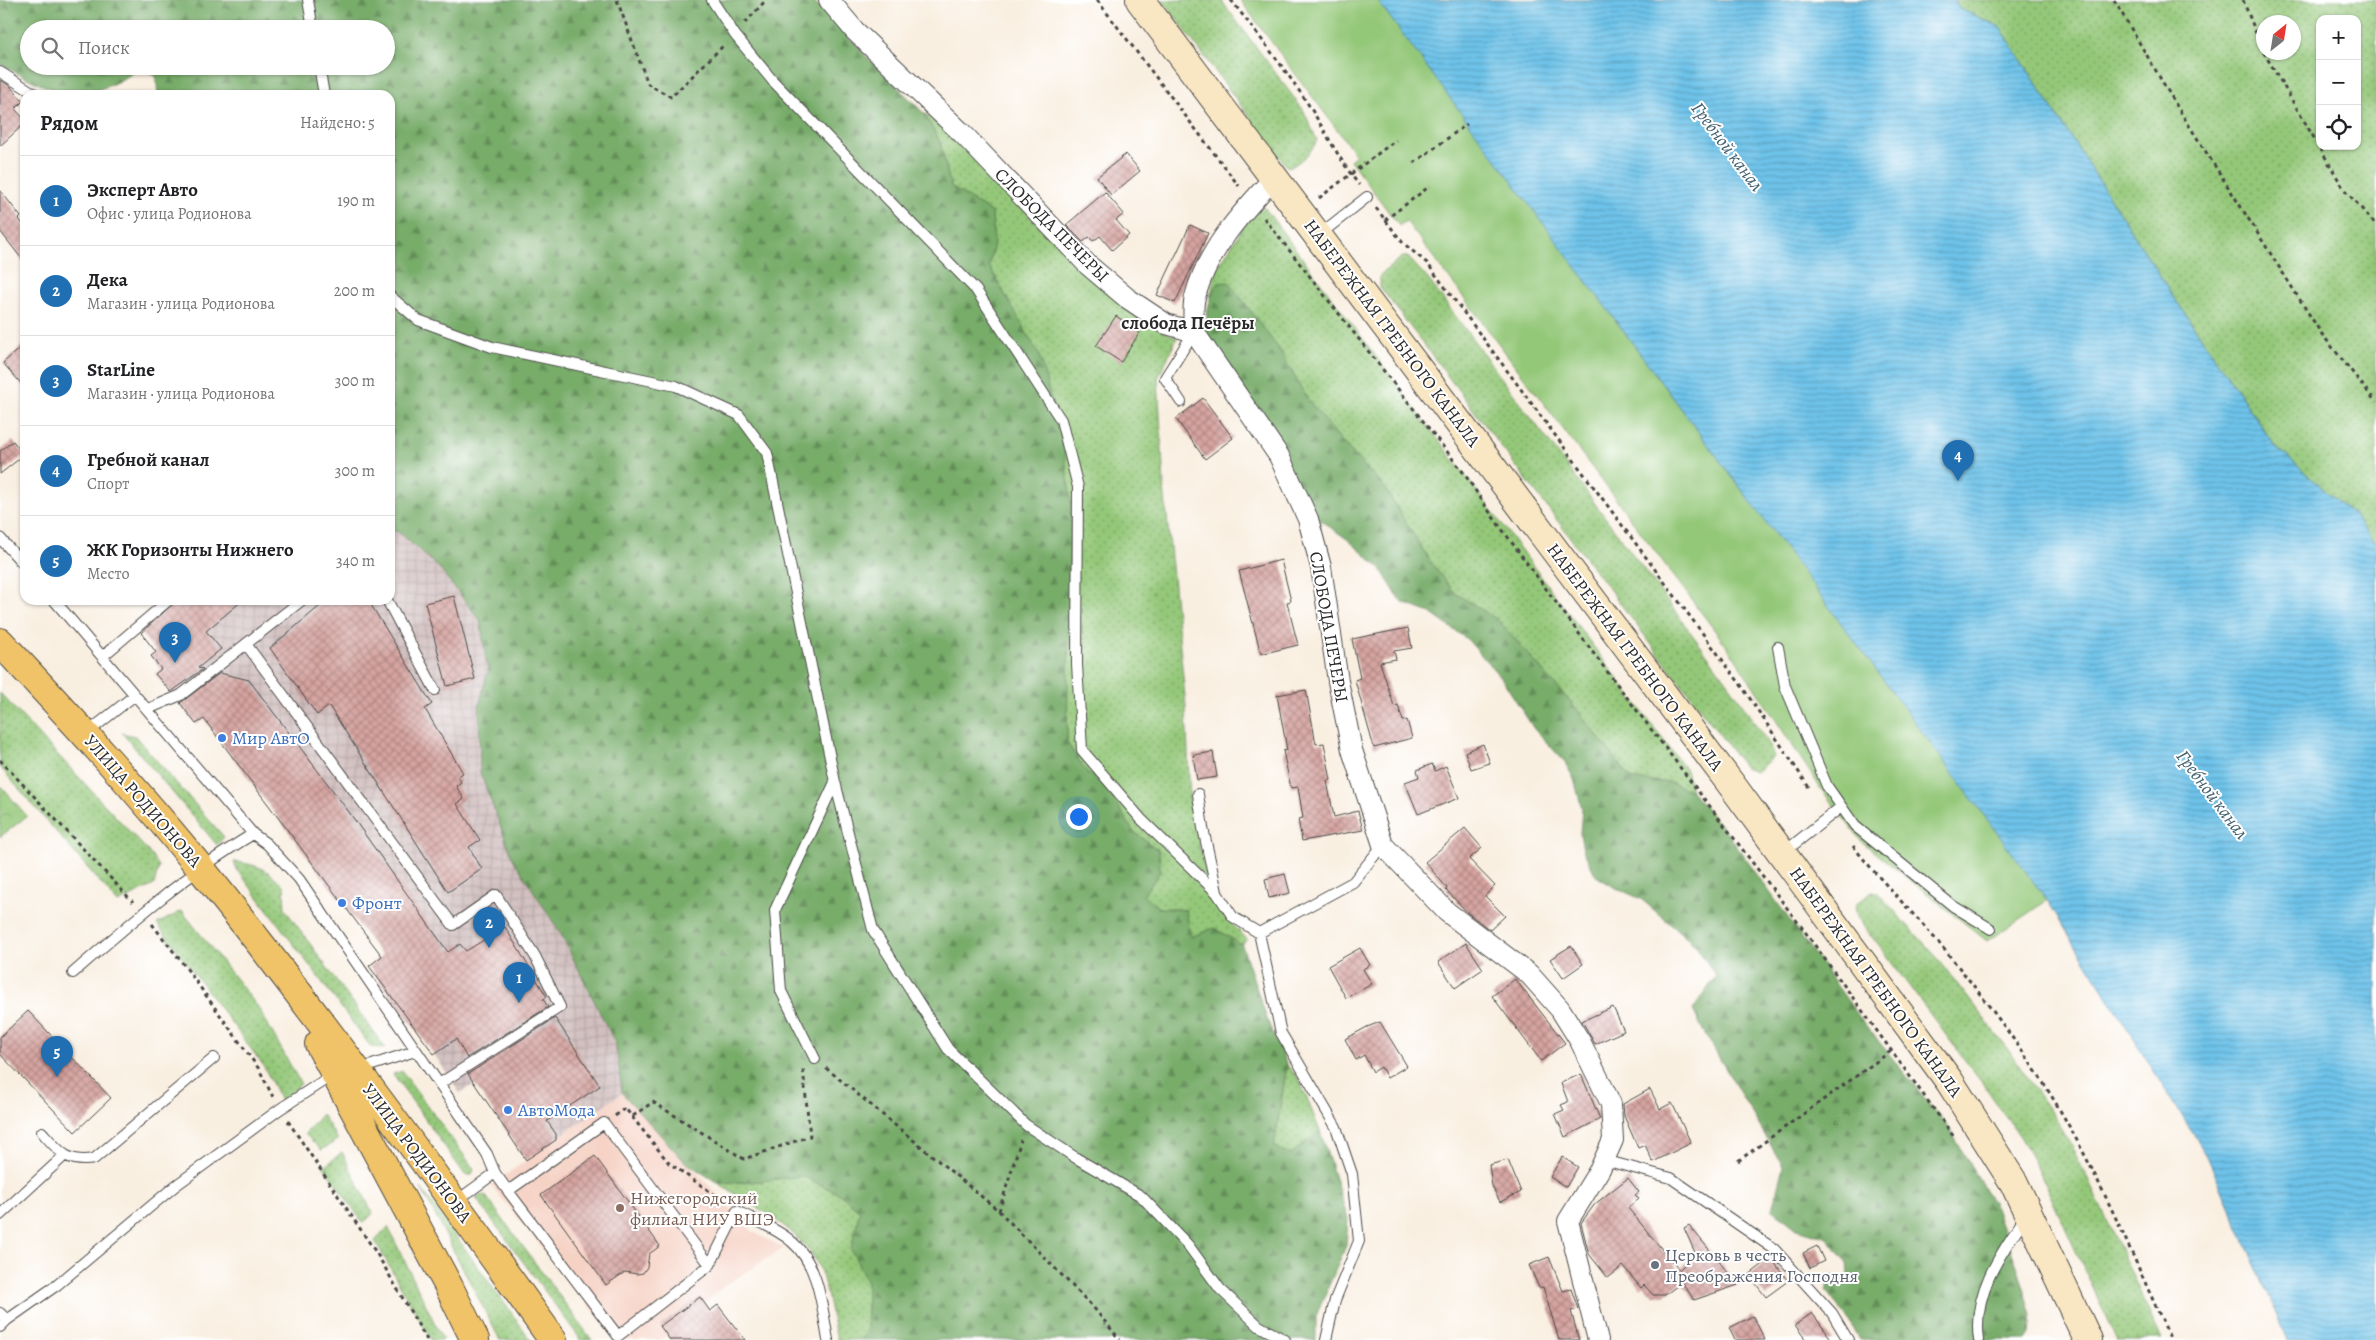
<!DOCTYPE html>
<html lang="ru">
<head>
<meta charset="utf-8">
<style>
	body { margin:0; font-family:Alegreya,serif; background:#f6f6f6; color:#202124 }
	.controls { position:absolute; right:15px; top:15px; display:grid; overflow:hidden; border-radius:10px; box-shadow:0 1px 4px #0004 }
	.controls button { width:45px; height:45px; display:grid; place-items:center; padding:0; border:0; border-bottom:1px solid #e0e0e0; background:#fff; color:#202124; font:25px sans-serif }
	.compass { position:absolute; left:2256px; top:15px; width:45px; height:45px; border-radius:50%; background:#fff; box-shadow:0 1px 4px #0004; rotate:30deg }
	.you { position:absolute; left:1078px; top:816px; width:18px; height:18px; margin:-12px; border:4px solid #fff; border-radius:50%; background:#1a73e8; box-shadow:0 0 0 8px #1a73e833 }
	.badge { display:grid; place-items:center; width:32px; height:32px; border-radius:50%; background:#1f6fb2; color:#fff; font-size:16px; font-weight:700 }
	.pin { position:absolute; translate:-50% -41px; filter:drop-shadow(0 1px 2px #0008) }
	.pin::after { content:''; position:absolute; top:26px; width:18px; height:15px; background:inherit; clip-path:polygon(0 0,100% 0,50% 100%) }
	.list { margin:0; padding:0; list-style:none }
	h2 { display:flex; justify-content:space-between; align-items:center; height:65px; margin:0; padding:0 20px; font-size:21px }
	h2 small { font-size:16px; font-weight:400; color:#757577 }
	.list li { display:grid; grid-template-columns:32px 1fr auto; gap:15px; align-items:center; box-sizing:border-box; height:90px; padding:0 20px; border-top:1px solid #e0e0e0 }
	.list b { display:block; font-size:19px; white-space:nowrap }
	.list p { margin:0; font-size:16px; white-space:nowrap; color:#757577 }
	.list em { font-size:16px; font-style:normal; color:#757577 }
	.icon { flex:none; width:28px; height:28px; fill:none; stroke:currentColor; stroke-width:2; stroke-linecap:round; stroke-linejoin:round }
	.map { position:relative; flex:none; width:2376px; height:1340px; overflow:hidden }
	.search { position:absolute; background:#fff; box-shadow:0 1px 4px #0004; left:20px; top:20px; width:375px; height:55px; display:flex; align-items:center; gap:12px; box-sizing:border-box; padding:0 18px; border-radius:28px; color:#757577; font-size:19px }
	.panel { position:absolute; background:#fff; box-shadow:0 1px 4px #0004; left:20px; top:90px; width:375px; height:515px; border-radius:15px }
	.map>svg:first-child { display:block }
	.built { fill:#f6d2c5 }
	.industrial { fill:url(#industrial-grid) }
	.grass { fill:url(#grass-dots); stroke:#607a52; fill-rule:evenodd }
	.forest { fill:url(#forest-firs); stroke:#516c4a; fill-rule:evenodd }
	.park { fill:url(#park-crowns); stroke:#607a52 }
	.garden { fill:#94c879; stroke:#607a52 }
	.water { fill:url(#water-rules); stroke:#4c778a }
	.building { fill:url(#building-cross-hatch) }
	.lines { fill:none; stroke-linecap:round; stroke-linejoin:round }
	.lane-casing { stroke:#4a4846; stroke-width:12 }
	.street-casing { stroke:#4a4846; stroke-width:22 }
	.secondary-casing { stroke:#4a4846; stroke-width:30 }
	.primary-casing { stroke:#4a4846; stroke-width:30 }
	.path { stroke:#4a4846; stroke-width:3; stroke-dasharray:4 4; stroke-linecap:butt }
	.lane { stroke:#fff; stroke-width:10 }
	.street { stroke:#fff; stroke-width:20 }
	.secondary { stroke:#f9e7c3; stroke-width:28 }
	.primary { stroke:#f0c369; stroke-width:28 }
	.shop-dot { fill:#3f7fe0; stroke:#fff; stroke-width:2 }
	.education-dot { fill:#8d6e63; stroke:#fff; stroke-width:2 }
	.worship-dot { fill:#6b7280; stroke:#fff; stroke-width:2 }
	.labels { text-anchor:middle; stroke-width:4; stroke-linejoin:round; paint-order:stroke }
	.street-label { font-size:18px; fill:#2b2b2b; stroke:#fff }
	.shop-label { font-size:18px; fill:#366cbe; stroke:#fff; text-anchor:start }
	.education-label { font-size:18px; fill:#785e54; stroke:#fff; text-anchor:start }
	.worship-label { font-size:18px; fill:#5b616d; stroke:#fff; text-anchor:start }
	.water-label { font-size:19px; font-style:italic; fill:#42606e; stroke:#fff }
	.neighbourhood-label { font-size:19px; font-weight:bold; fill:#2b2b2b; stroke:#fff }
</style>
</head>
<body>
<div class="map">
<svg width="2376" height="1340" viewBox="0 0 2376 1340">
	<defs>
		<pattern id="industrial-grid" width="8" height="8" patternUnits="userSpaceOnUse" patternTransform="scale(1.25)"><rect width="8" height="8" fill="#d1bfbf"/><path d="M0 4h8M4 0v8" fill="none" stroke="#b4a4a4"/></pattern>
		<pattern id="grass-dots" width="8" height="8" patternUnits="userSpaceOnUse" patternTransform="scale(1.25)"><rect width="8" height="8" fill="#94c879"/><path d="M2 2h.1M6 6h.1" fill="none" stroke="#79a363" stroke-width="1.8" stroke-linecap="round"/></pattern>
		<pattern id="forest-firs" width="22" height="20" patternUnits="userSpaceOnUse" patternTransform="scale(1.25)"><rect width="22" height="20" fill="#77ac69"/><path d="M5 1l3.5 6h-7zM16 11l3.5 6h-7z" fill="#628c57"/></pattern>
		<pattern id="park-crowns" width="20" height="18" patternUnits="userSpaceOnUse" patternTransform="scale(1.25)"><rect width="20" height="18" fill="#94c879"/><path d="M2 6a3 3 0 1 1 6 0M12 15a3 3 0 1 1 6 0" fill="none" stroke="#79a363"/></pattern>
		<pattern id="water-rules" width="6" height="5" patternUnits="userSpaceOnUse" patternTransform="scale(1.25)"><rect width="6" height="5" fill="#6ec3ea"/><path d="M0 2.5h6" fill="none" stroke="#5b9fbe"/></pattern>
		<pattern id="building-cross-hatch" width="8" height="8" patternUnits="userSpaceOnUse" patternTransform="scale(1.25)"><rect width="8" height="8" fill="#d6a4a1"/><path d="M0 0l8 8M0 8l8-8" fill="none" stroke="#ae8683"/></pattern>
	</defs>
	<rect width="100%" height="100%" fill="#fff"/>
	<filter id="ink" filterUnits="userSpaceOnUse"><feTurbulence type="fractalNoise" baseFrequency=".02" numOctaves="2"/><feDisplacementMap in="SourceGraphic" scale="10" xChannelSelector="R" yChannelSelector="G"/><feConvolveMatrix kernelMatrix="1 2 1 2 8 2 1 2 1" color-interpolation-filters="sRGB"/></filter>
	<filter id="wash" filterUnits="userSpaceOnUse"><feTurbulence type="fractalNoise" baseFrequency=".0096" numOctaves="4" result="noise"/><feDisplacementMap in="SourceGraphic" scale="20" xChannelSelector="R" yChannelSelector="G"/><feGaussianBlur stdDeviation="1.12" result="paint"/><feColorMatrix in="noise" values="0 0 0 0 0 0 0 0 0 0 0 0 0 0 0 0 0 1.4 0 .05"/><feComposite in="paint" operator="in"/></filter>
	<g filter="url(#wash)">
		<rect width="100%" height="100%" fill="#f9efe1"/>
		<path class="built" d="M622,1093L753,1232L784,1248L724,1286L661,1340H617L491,1185Z"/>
		<path class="industrial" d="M390,529L400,533L438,567L480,620L488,671L479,706L512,857L562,936L616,1045L622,1093L526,1160L475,1084L460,1093L434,1054L369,966L382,956L204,719L196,724L155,674L161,669L151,656L156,652L139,631L177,600H390Z"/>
		<path class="grass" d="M1162,0H1221L1304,111L1317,140C1313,151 1301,161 1291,167L1286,166Z
			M1954,0H2376V544L2354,516L2275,446L2173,296L2000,27L1960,9ZM2320,19H2357V146H2320ZM2264,22H2294V52H2264Z
			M924,113L942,124L1152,325L1177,338L1158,378L1164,486L1186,706L1190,801L1203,863L1225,917L1247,939L1242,945L1214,928L1190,937L1186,910L1159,908L1143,895L1160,872L1159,851L1133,831L1105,784L1088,774L1067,743L1068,595L1003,290L989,266L994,243L992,213L951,187L940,142Z
			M1264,207L1686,770L1691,791L1669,782L1632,780L1578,711L1498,620L1455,593L1431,563L1384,487L1344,444L1307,399L1279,349L1218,283L1210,297L1215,272L1248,219Z
			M1402,257H1408L1428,279L1732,688L1771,748L1773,757L1756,772L1745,768L1380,287V275Z
			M0,693L147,850L159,866L154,885L118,903L0,767Z
			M122,733L135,736L224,837L217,845Z
			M234,862C257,864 269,870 284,886L285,909L385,1048L371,1047L236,868Z
			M1872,891L1878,893L1935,955L2009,1051L2063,1130L2089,1181L2162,1340H2117L2037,1167L2021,1138L1988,1091L1857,917L1855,905Z
			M182,911L258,1007L301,1084L281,1101L263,1065L157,924Z
			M1287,1065L1299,1079L1320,1131L1290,1156L1274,1146Z
			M402,1071L474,1169L472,1175H465L393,1074Z
			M322,1114L338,1140L321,1150L305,1134Z
			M342,1152L373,1214L363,1223L324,1167Z
			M802,1176L838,1193L860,1211L851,1249L867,1282V1332L861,1340H837C832,1320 826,1282 818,1265C798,1226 753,1207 718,1183L761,1181Z
			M421,1188L531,1340H500Z
			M485,1195L592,1340H581L475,1197Z
			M388,1227L443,1340H431L375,1241Z"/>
		<path class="forest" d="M0,0H813L867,57L924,113L940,142L951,187L992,213L994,243L989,266L1039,355L1064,447L1071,503L1067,743L1088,774L1105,784L1133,831L1159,851L1160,872L1143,895L1159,908L1186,910L1191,937L1214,928L1242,945L1268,1022L1287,1065L1274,1146L1290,1155L1320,1131L1348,1219L1346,1246L1316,1316V1340H861L867,1332V1282L851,1249L860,1211L838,1193L802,1176L761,1181L718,1183L685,1162L622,1093L616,1045L562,936L512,857L480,772L479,706L488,671L480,620L438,567L400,533L390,529V95H158L156,76L141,68C81,107 59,96 0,64ZM29,29H386V66H29Z
			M1229,282L1279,349L1307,399L1344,444L1384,487L1431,563L1455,593L1498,620L1578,711L1632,780L1669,782L1691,791L1728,834L1863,1022L1949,1128L1995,1208L2019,1271L2032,1314L2030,1334L2026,1340H1860L1851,1323L1826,1291L1831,1276L1848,1277L1847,1262L1828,1238L1797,1229L1772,1209L1783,1166L1701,1027L1693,1010L1716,976L1695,945L1641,899L1614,887L1596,876L1583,850L1580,833L1582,809L1574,779L1564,761L1534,729L1502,679L1468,640L1430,613L1401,602L1380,568L1347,539L1317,518L1206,342C1205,319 1207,303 1218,283Z"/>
		<path class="park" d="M0,785L27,816L0,837Z"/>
		<path class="garden" d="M1240,0H1954L1960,9L2000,27L2173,296L2275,446L2354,516L2376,544V679L1987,941L1861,841L1821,789L1731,652L1406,221L1399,226L1350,160L1356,155Z"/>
		<path class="water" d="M1377,0H1954L1960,9L2000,27L2173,296L2275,446L2354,516L2376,544V1340H2288L2207,1156L2047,900Z"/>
		<g id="blocks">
			<path class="building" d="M0,80L10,86L23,101L15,109L25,120V123L0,146Z
				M1126,154L1140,171L1111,195L1097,177Z
				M0,190L21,217L19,219L25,227V263L0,231Z
				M1105,192L1124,214L1116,220L1129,235L1112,250L1100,236L1093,241L1089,237L1083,242L1066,225Z
				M1190,225L1208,233L1175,303L1157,295Z
				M1116,316L1140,332L1121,362L1096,346Z
				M25,343V388L3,363Z
				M1203,398L1233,438L1205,459L1176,419Z
				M13,441L24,455L0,474V451Z
				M1281,560L1291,601L1287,602L1298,645L1261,654L1239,571Z
				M454,596L475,679L447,686L425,603Z
				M177,600H243L206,631L221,649L198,668L203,669L171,692L155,674L161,669L151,656L156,652L141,633Z
				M327,600H368L432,704L425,709L463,773L458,776L461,782L456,786L464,799L457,804L480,840L469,847L482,869L448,892L329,706L317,715L270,648Z
				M1408,628L1412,648L1394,651L1396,659L1380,662L1394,706L1398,705L1403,721L1407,720L1412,738L1374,748L1355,680L1360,678L1352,639Z
				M220,673L249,680L349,812L448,952L460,944L466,951L505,927L547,997L543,999L548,1007L467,1058L456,1039L434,1054L369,966L382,956L204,719L196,724L180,703Z
				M1306,690L1316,744L1324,743L1331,780L1327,781L1334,817L1358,811L1363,830L1302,841L1298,819L1303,818L1298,787L1291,788L1283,751L1287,750L1277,695Z
				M1483,744L1490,763L1471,769L1465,752Z
				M1213,752L1217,777L1197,780L1193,755Z
				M1432,764L1435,771L1446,766L1459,798L1418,814L1405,782L1419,777L1417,770Z
				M1465,828L1482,848L1469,859L1495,886L1485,896L1505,916L1490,930L1468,913L1446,890L1447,888L1425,862Z
				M1285,874L1290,893L1269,898L1265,879Z
				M1466,943L1483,969L1455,988L1438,962Z
				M1571,946L1583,964L1563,978L1550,959Z
				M1360,948L1370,965L1363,969L1372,984L1346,998L1328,966Z
				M1515,979L1565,1043L1541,1061L1492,996Z
				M1613,1007L1624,1031L1595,1044L1582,1021Z
				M28,1011L111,1098L75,1132L0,1054V1037Z
				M555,1018L600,1086L547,1121L556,1134V1140L526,1160L468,1074Z
				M1380,1022L1407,1066L1387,1078L1381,1067L1373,1072L1364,1055L1356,1060L1345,1039L1367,1027Z
				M1581,1074L1600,1119L1565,1137L1555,1114L1564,1110L1561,1105L1568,1102L1561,1083Z
				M1650,1089L1660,1109L1672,1103L1691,1143L1653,1162L1645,1145L1638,1148L1624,1116L1623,1104Z
				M595,1156L660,1246L649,1254L647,1267L643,1273L637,1274L625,1272L606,1285L541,1195Z
				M1562,1157L1578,1167L1566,1187L1550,1177Z
				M1508,1160L1521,1192L1500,1202L1492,1186L1489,1165Z
				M1628,1178L1639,1192L1635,1195L1639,1199L1628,1208L1679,1270L1692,1257L1694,1259L1697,1257L1684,1228L1689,1225L1738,1285L1694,1300L1682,1282L1665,1295H1653L1644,1285L1641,1288L1623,1266L1608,1278L1589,1254L1581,1223L1595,1204Z
				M1817,1246L1824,1261L1810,1268L1803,1253Z
				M1549,1257L1563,1291L1571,1289L1578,1309L1571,1311L1579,1340H1559L1543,1287L1539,1288L1529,1265Z
				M1771,1258L1788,1281L1766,1297L1749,1275Z
				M700,1297L710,1311L718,1305L745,1340H670L660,1326Z
				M1812,1313L1832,1340H1806L1795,1325Z
				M1753,1316L1765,1340H1735L1729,1328Z"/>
		</g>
	</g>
	<g filter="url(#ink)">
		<use href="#blocks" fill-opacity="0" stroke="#4a4846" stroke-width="1"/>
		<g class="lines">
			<defs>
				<path id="lane" d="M308,0L313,29
					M712,0L735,35L772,80L976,290L1061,420L1078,487L1077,664L1082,750L1141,819L1217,893L1233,917L1259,933L1281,1033L1336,1127L1352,1174L1359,1241L1335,1300L1326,1340
					M319,66L324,95
					M0,72L37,95
					M1319,235L1367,197
					M390,296L418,320L492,347L676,386L739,415L767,453L835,782L873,930L948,1049L1026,1125L1076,1158L1141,1196L1188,1245L1220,1289L1259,1326L1285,1340
					M1181,402L1165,378L1194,332
					M0,538L25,566
					M54,600L253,834
					M387,600L435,690
					M246,644L453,925L496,895L535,956L560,1007L439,1084
					M1778,647L1785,686L1827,786L1855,826L1953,906L1991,929
					M103,656L169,600
					M148,709L181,695L302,600
					M87,733L135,695
					M1198,794L1203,828L1217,892
					M1783,853L1841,807
					M1259,933L1353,882L1383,845
					M73,973C130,923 188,873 253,834L267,844L299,879L487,1154L495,1173L455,1202
					M815,1059L781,991L775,910L835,782
					M357,1070L415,1051
					M42,1132C58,1150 67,1164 94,1159L214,1058
					M1604,1160L1671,1178L1774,1249L1832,1313L1848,1340
					M495,1173L508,1191L618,1336L710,1265L604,1123L508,1191
					M0,1215L64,1156
					M710,1265L737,1211C754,1220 776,1228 791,1241C819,1264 822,1307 828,1340
					M0,1313L7,1320
					M0,1327L7,1320L57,1285L175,1186L280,1109L334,1074
					M1979,1340C1972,1293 2001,1253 2026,1216"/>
				<path id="street" d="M829,0L855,31L963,134L1088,265L1127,298L1166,324L1194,332L1279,456L1308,519L1321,567L1338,681L1352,750L1383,845L1447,912L1529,974L1560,1009L1580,1041L1611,1104L1613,1140L1600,1169L1568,1221L1598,1340
					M1194,332C1194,321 1192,307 1195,297C1207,250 1242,212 1274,178"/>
				<path id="secondary" d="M1140,0L1731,784L1950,1082L2014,1183L2088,1340"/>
				<path id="primary" d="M0,642C69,716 138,791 202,870C324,1022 439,1181 553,1340
					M319,1044L449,1287L475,1340"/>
			</defs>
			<use href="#lane" class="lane-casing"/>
			<use href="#street" class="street-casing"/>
			<use href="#secondary" class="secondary-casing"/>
			<use href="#primary" class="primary-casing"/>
			<path class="path" d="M617,0L648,84L671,97L725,44
				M1097,0L1239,186
				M1231,0C1255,31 1280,62 1302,95C1322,124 1337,157 1359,185
				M2114,0L2178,108L2321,333L2376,402
				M2243,0L2263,51L2344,189L2376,225
				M745,23L766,0
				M1414,163L1467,124
				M1319,198L1396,140
				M1376,208L1403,243L1427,263L1741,685L1810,789
				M1264,218L1463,472L1493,517L1600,662L1803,929L1954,1137
				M1385,220L1430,186
				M0,760L133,902
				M1853,846C1881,882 1914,913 1943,948C1969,979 1994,1012 2017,1044C2083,1135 2125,1239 2171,1340
				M152,924L184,965L259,1069L273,1097
				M826,1068L999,1211L1093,1307L1120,1340
				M615,1116L625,1108L669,1163L725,1202
				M633,1116L653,1102L744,1159L810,1136L803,1069
				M288,1121L377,1254L427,1340
				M1738,1161L1891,1051
				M999,1211L1021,1140"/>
			<use href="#lane" class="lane"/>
			<use href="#street" class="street"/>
			<use href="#secondary" class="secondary"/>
			<use href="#primary" class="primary"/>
		</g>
	</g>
	<g class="shop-dot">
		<circle cx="222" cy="738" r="5"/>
		<circle cx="342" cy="903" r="5"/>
		<circle cx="508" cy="1110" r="5"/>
	</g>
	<circle class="education-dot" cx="620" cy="1208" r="5"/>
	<circle class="worship-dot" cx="1655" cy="1265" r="5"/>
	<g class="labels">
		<g class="street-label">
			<text transform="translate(1052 225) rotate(45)" y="6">СЛОБОДА ПЕЧЕРЫ</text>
			<text transform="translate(1392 333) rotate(53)" y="6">НАБЕРЕЖНАЯ ГРЕБНОГО КАНАЛА</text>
			<text transform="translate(1329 627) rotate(80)" y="6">СЛОБОДА ПЕЧЕРЫ</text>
			<text transform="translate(1635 657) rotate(53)" y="6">НАБЕРЕЖНАЯ ГРЕБНОГО КАНАЛА</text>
			<text transform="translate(143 801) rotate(49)" y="6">УЛИЦА РОДИОНОВА</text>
			<text transform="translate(1876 982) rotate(54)" y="6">НАБЕРЕЖНАЯ ГРЕБНОГО КАНАЛА</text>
			<text transform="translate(417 1153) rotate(53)" y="6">УЛИЦА РОДИОНОВА</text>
		</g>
		<g class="shop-label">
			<text x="232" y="744">Мир АвтО</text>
			<text x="352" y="909">Фронт</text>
			<text x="518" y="1116">АвтоМода</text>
		</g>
		<g class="education-label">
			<text x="630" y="1204">Нижегородский<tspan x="630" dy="21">филиал НИУ ВШЭ</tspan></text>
		</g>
		<g class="worship-label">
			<text x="1665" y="1261">Церковь в честь<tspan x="1665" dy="21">Преображения Господня</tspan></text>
		</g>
		<g class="water-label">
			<text transform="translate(1728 146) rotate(53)" y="7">Гребной канал</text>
			<text transform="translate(2213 794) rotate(53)" y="7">Гребной канал</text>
		</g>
		<g class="neighbourhood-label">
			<text x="1188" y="329">слобода Печёры</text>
		</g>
	</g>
</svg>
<div class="controls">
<button>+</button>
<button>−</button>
<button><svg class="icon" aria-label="locate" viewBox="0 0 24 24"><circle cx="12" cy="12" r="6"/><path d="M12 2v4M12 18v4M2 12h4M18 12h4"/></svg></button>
</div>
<svg class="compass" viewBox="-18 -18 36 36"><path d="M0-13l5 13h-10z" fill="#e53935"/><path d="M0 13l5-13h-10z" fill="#757577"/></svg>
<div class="you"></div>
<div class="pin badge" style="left:519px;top:1003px">1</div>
<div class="pin badge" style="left:489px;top:948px">2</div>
<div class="pin badge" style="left:175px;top:663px">3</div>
<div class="pin badge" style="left:1958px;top:481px">4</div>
<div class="pin badge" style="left:57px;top:1077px">5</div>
<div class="search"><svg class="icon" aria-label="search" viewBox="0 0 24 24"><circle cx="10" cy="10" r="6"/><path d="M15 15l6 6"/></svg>Поиск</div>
<section class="panel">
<h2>Рядом<small>Найдено: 5</small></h2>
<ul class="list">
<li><span class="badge">1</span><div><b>Эксперт Авто</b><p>Офис · улица Родионова</p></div><em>190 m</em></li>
<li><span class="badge">2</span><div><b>Дека</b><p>Магазин · улица Родионова</p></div><em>200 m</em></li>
<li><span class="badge">3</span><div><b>StarLine</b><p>Магазин · улица Родионова</p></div><em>300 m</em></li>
<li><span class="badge">4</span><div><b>Гребной канал</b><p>Спорт</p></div><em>300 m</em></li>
<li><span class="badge">5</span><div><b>ЖК Горизонты Нижнего</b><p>Место</p></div><em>340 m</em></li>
</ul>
</section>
</div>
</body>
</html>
